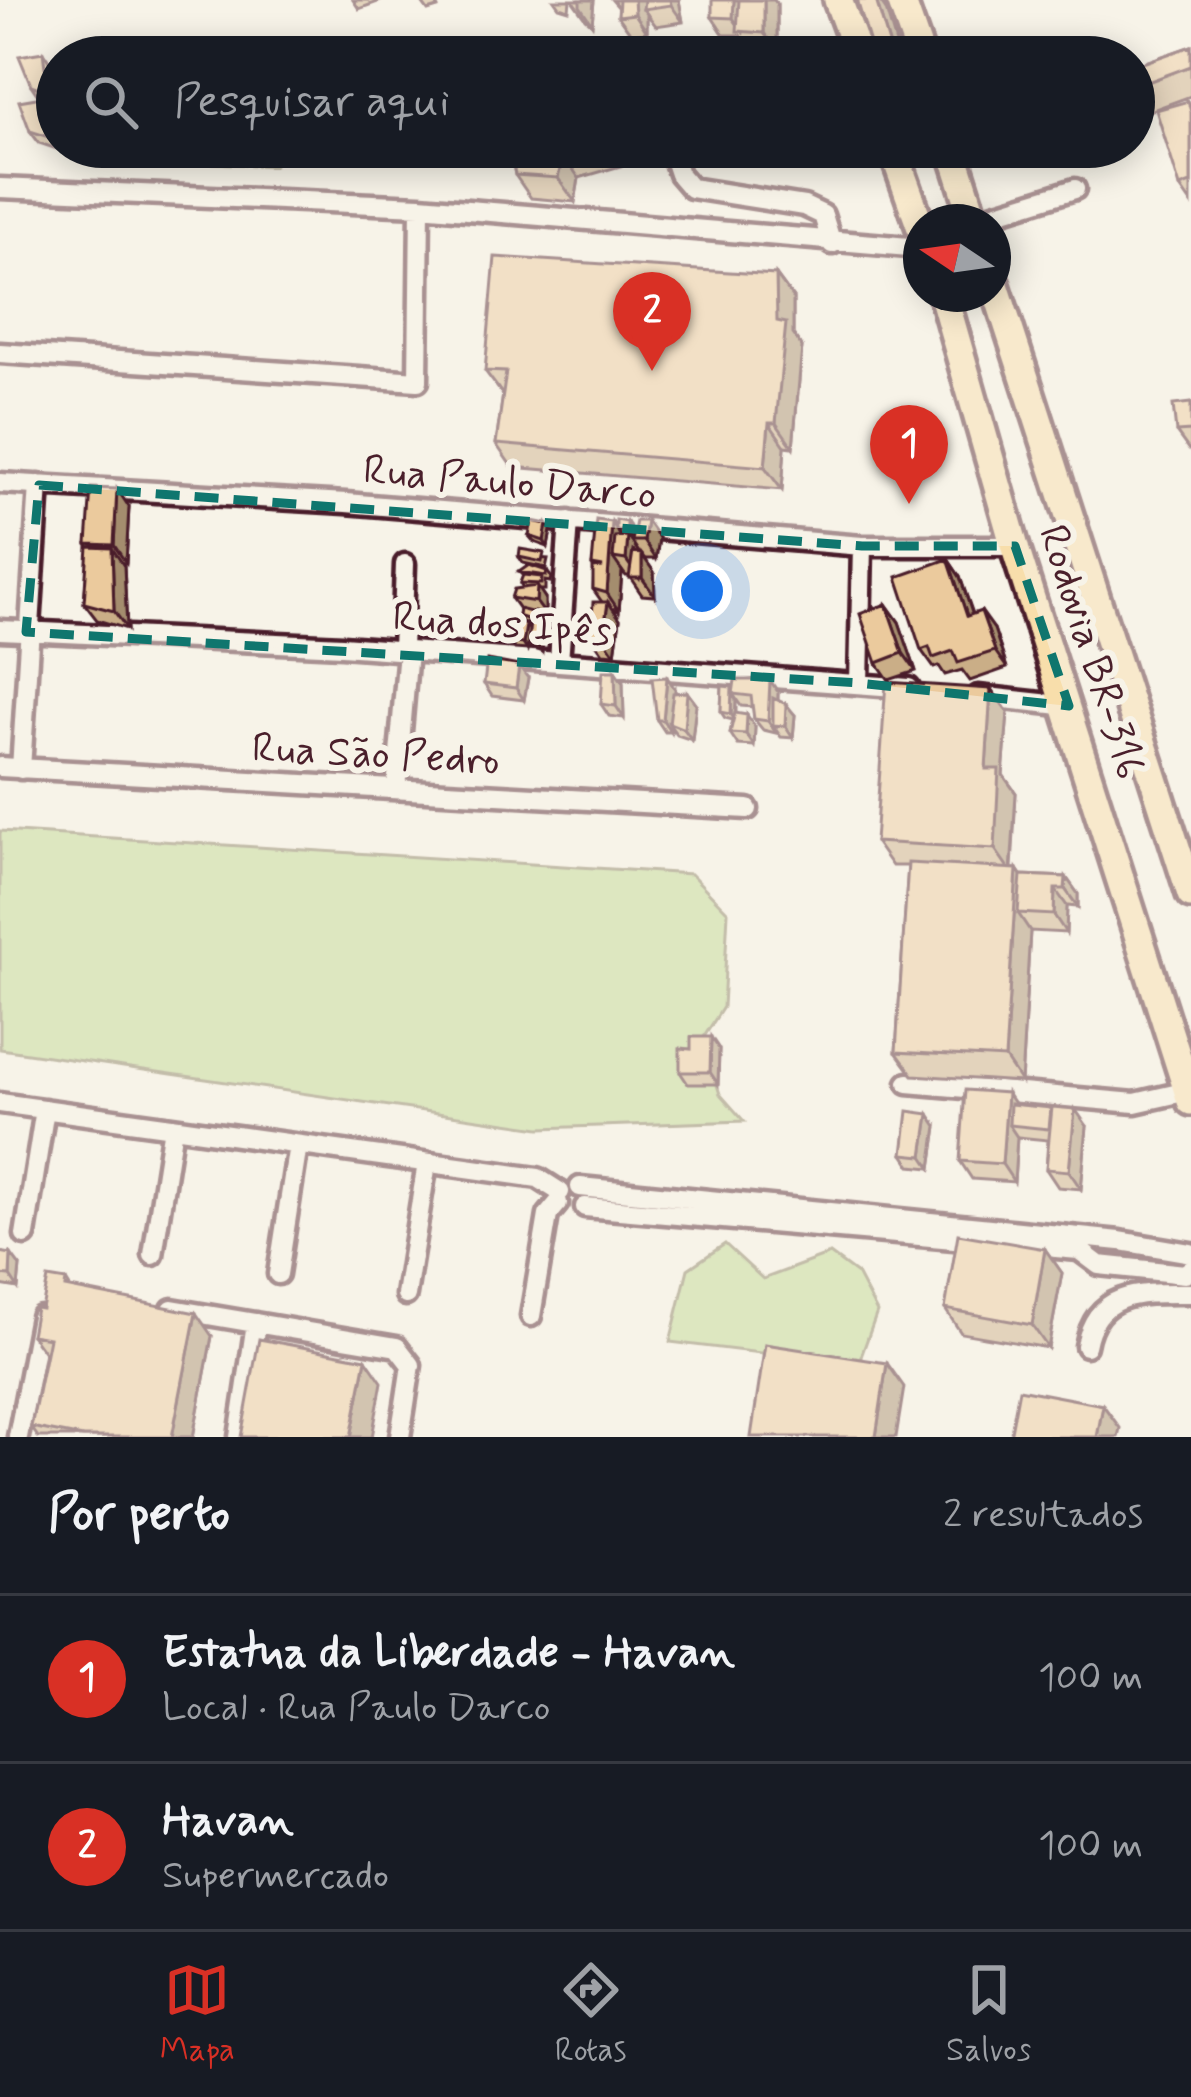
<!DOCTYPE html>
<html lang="pt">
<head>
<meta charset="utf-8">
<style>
	body { margin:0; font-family:Mynerve,sans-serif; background:#20242c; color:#f1f3f6 }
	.compass { position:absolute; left:903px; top:204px; width:108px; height:108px; border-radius:50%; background:#171b24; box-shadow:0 6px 30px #0003; rotate:283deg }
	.you { position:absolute; left:702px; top:591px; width:42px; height:42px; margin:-30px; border:9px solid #fff; border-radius:50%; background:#1a73e8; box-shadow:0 0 0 18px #1a73e833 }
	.badge { display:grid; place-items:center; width:78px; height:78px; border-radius:50%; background:#d93025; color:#fff; font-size:39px; font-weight:700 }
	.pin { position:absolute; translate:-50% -99px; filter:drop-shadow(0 3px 6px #0008) }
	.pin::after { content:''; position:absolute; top:63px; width:42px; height:36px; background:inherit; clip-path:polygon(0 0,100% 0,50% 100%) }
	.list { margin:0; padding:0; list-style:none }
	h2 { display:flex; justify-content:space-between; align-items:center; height:156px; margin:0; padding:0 48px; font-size:51px }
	h2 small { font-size:39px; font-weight:400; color:#9ea1a6 }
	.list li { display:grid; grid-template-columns:78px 1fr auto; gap:36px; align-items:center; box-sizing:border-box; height:168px; padding:0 48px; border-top:3px solid #363941 }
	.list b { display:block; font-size:45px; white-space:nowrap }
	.list p { margin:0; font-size:39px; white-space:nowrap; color:#9ea1a6 }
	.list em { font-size:39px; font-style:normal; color:#9ea1a6 }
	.icon { flex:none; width:66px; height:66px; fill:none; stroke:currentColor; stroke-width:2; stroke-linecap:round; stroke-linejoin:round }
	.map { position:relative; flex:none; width:1191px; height:1437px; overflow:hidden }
	.search { position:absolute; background:#171b24; box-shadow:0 6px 30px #0003; left:36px; right:36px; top:36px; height:132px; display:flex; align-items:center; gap:30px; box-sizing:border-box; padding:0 42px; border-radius:66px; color:#9ea1a6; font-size:45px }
	.sheet { height:492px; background:#171b24 }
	nav { display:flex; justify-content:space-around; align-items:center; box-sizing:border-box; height:168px; border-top:3px solid #363941; background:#171b24; font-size:33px; color:#9ea1a6 }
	nav a { display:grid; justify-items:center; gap:6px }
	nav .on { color:#d93025 }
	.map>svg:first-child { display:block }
	.green { fill:#bcd991; stroke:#837c5e; stroke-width:3 }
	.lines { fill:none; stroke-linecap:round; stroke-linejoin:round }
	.minor-casing { stroke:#4a1f2b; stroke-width:27 }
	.highway-casing { stroke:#4a1f2b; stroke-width:36 }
	.minor { stroke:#f7f3e8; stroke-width:18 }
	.highway { stroke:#f8deab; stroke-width:27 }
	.wall { fill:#caae87; stroke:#4a1f2b; stroke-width:3; fill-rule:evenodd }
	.shaded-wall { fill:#a48d6e; stroke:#4a1f2b; stroke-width:3 }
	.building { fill:#ebca9d; stroke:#4a1f2b; stroke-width:3; fill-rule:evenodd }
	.marked { fill:none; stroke:#0f766e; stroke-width:9; stroke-dasharray:24 15; stroke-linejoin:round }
	.labels { text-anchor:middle; stroke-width:12; stroke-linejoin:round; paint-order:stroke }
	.street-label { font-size:42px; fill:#4a1f2b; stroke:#f7f3e8 }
</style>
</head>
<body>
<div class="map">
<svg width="1191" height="1437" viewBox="0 0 1191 1437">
	<rect width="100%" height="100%" fill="#f7f3e8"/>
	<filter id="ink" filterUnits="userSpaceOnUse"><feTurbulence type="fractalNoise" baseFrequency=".00833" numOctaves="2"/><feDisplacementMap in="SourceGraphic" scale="24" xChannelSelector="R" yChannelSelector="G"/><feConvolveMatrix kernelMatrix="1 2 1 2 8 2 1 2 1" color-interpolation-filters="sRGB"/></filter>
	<g filter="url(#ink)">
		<path class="green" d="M111,47L280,55V57H110Z
			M106,147H275L274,166L106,158Z
			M0,831L691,874L728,912L723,1007L702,1040L720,1094L744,1121L540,1128L0,1049Z
			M725,1244L763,1279L830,1254L857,1274L877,1312L858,1365L670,1342L688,1269Z"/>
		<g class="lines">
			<defs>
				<path id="minor" d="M670,147L679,174L691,188L804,206L823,215L832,244
					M0,188L420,206L921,248
					M975,220L1075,189
					M0,353L418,381L420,206
					M0,483L346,503L862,546H1015
					M0,630L342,646L909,688
					M402,650L405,564
					M559,662L569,521
					M859,683L862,546
					M978,696L1069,706
					M0,767L748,809
					M21,769L39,485
					M396,789L408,651
					M908,1083L1135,1103L1188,1091
					M0,1103L538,1178L560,1192
					M580,1187L1120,1241L1191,1253
					M585,1207L1079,1250L1099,1265L1185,1274L1191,1269
					M25,1235L45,1109
					M153,1255L173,1127
					M278,1274L298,1145
					M406,1295L427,1163
					M172,1309L397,1347L411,1365L400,1437
					M531,1316L548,1215L558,1203
					M1086,1346C1096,1289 1143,1293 1191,1293
					M18,1437L41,1317
					M239,1437L256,1323"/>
				<path id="highway" d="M838,0L859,57
					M901,0L921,57
					M892,147L921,228
					M951,147L975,222
					M993,279L1191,894
					M943,294L1016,551L1191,1101"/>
			</defs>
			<use href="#minor" class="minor-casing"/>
			<use href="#highway" class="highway-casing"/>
			<use href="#minor" class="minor"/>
			<use href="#highway" class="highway"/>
		</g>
		<path class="wall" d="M353,0H383L359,9Z
			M420,0H436L438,8L428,11Z
			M554,0H570L569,10L559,7Z
			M572,0H594L592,24L585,18Z
			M612,0H679L683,22L656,26L647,14V32L631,34L618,16L619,8Z
			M777,4V51L750,49L740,35H724L712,17Z
			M1191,46V96L1147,112L1134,94V66Z
			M43,52L51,64L52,69L57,70V103L43,99L52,114L57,116V147H64L63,151L39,143L30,131L39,97L31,85Z
			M1188,101L1191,105V203L1180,187Z
			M510,147H653L655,156L579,178L575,202L531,198L515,175ZM522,150L537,154L524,157Z
			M776,275L793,298V334L802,347L793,447L785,446L782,490L512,467L496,444L503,395L485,371Z
			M941,294H967L970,304L952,309Z
			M1191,403V450H1189L1176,432Z
			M129,507L126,563H122L124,566L127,629L97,620L84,603L89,547L87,544Z
			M612,522L616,527L659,538L656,559H645L654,572L655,596L642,595L629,576H626L622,571L619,611L613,609L620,619L615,654L603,653L591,636L602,602L593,589L594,568L592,565Z
			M551,530L548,547L534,542L529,536Z
			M519,557L548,559L546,568L523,563Z
			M948,559L960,577L973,614L994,629L1007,668L970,681L962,670L945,675L939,666L934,668L921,650Z
			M547,571L551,577L550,582L545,581V590H539L545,598V614L534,612L544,627L542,652L532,648L528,642L527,650L515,649L511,643L526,625L529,629L530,625L522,622L518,616L519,609L511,598L523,588L520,583L523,576L519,572Z
			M886,604L899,622L916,671L889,680L877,663Z
			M615,671L623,683L624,718L609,716L601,704Z
			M528,678L524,700L492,696L484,684Z
			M722,686L778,692V700L795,715L793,738L781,737L776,730V733L763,730L754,719L753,707L741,706L736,699V713L755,727L754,746L738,745L730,733L733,720L725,718L721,712Z
			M675,689V693L687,692L696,704L692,740L677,735L671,727V732H665L657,720Z
			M1008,712L1003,775L1016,793L1012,869H1017L1021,875L1066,877L1078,894V907L1067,906L1066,933L1030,931L1021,1082L913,1075L896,1052L908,866H892L875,842Z
			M691,1049H719L718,1084H688L680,1072Z
			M1015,1105L1087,1126L1081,1189L1058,1187L1046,1169L1048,1140L1017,1137L1014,1182L972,1179L960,1161Z
			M937,1126L931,1168L911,1166L903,1154Z
			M1045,1249L1062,1273L1048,1348L961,1333L945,1309Z
			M0,1252L20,1266L18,1288L0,1285Z
			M66,1281L71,1289L212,1336L193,1437H38L31,1427L45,1354L31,1335L42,1309Z"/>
		<path class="shaded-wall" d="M580,0H594L592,24L580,6Z
			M634,0H647L643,9L647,14V32L635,14Z
			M670,0H679L683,22L671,5Z
			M734,0H747L743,32L733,18Z
			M764,0H774L777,4V51L764,33Z
			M876,0H879L886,10L900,57H893Z
			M369,44L378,57H366Z
			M563,155L579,178L575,202L558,178Z
			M776,275L793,298V334L802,347L793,447L776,423Z
			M769,423L785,446L782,490L765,467Z
			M117,489L129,507L126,563L114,545Z
			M647,521L659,538L656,559L644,541Z
			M612,522L624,542L613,558L622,571L619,611L607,593Z
			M627,522L639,539L633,541L627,532Z
			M547,524L551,530L548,547L544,541Z
			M628,536L640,554L639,578L626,560Z
			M112,548L124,566L127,629L114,611Z
			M642,555L654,572L655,596L642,578Z
			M948,559L960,577L979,634L967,616Z
			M537,586L545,598V614L536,602Z
			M608,602L620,619L615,654L603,637Z
			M886,604L899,622L916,671L903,653Z
			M981,611L994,629L1007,668L995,651Z
			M540,621L544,627L542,652L537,646Z
			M526,625L530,631L527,650L523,644Z
			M519,666L528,678L524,700L516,688Z
			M615,671L623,683L624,718L616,706Z
			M667,677L675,689L672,724L669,723L671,727V732L663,720Z
			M770,680L778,692L777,726L773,725L776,733L768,721Z
			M732,687L733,694L736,699L735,720L731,714Z
			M991,689L1008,712L1003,775L1016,793L1011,872L995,849L986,769Z
			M687,692L696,704L692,740L684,729Z
			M786,704L795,715L793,738L785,726Z
			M747,715L755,727L754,746L746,734Z
			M1017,869L1033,893L1018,913L1030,931L1021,1082L1005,1058Z
			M1066,877L1078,894V907L1065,889Z
			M1055,889L1067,906L1066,933L1054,915Z
			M711,1037L719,1049L718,1084L710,1072Z
			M1007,1093L1019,1111L1009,1125L1017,1137L1014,1182L1002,1164Z
			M1075,1109L1087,1126L1081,1189L1069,1171Z
			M929,1114L937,1126L931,1168L923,1156Z
			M1045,1249L1062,1273L1048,1348L1032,1325Z
			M11,1254L20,1266L18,1288L10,1276Z
			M196,1313L212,1336L193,1437H172Z
			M366,1359L382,1382L372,1437H351Z
			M887,1363L904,1387L896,1437H876Z
			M1103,1405L1120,1428L1118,1437H1097Z"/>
		<path class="building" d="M619,0H634L635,14L618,16Z
			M644,0H670L671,5L643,9Z
			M712,0H734L733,18L712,17Z
			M739,0H764V33L737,31Z
			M857,0H876L893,57H874Z
			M340,43L369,44L366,57H337Z
			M1191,46V66L1134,87V66Z
			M43,52L45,67L57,70V86L55,94L31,85L19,56Z
			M42,97L45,112L57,116V131L55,139L30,131L19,101Z
			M1188,101L1191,112V183L1180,187L1156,110Z
			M510,147H590L563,155L558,178L515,175ZM522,150L537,154L538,167L526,163Z
			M495,257L776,275L777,321L786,323L776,423H769L765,467L496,444L506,372L485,371Z
			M1191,403V431L1176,432L1173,405Z
			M91,488L117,489L114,545L87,544Z
			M596,520L612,522L607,593L593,589V568L603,567L592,565Z
			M616,520L627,522V532L616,530Z
			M532,521L547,524L544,541L529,536Z
			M636,521H647L644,541H632Z
			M628,536L626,560L613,558L615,537Z
			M88,547L112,548L114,611L84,603Z
			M520,549L544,553L542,562L519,557Z
			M633,551L642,555V578H629Z
			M948,559L967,616L981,611L995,651L958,663L953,651L933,658L929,647L921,650L897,577Z
			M529,565L547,571L546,576L519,572Z
			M523,575L542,577L541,584L520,583Z
			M537,586L536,602L511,598L514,589Z
			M593,602H608L603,637L591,636Z
			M886,604L903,653L877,663L860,614Z
			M519,609L535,613L532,621L518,616Z
			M513,621L526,625L523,644L511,643Z
			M530,621H540L537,646L528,642Z
			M487,660L519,666L516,688L484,684Z
			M603,671H615L616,706L601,704Z
			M667,677L663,720H657L652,678Z
			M735,680H770L768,721L754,719L751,696L733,694Z
			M886,682L991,689L986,769H999L995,849L875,842Z
			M722,686L732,687L731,714L721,712Z
			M687,692L684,729L669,723L673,693Z
			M773,698L786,704L785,726L773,725Z
			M735,713L747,715L746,734L730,733Z
			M908,863L1017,869L1005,1058L896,1052Z
			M1021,875L1066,877L1065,889H1055L1054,915L1018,913Z
			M691,1037H711L710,1072H680V1048L691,1049Z
			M965,1090L1007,1093L1002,1164L960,1161Z
			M1010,1104L1051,1108L1049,1129L1009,1125Z
			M1052,1107L1075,1109L1069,1171L1046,1169Z
			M908,1111L929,1114L923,1156L903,1154Z
			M958,1234L1045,1249L1032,1325L945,1309Z
			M0,1252L11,1254L10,1276L0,1275Z
			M48,1278L66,1281L65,1287L196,1313L172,1437H83L31,1427L49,1338L31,1335L36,1308L42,1309Z
			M259,1339L366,1359L351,1437H241Z
			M765,1344L887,1363L876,1437H751Z
			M1019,1389L1103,1405L1097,1437H1010Z"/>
	</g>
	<path d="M0 0H1191V1437H0ZM39,485L862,546H1015L1069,706L859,683L26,632Z" fill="#f7f3e8" fill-opacity=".55" fill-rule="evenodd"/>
	<path class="marked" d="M39,485L862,546H1015L1069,706L859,683L26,632Z"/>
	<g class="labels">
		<g class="street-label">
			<text transform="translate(510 480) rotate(5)" y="15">Rua Paulo Darco</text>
			<text transform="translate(502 622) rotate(4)" y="15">Rua dos Ipês</text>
			<text transform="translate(1094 651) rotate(72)" y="15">Rodovia BR-316</text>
			<text transform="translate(376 752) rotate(3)" y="15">Rua São Pedro</text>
		</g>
	</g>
</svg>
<svg class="compass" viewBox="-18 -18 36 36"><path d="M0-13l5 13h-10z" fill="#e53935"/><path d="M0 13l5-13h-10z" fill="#9ea1a6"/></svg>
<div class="you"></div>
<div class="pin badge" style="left:909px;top:504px">1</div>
<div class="pin badge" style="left:652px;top:371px">2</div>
<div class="search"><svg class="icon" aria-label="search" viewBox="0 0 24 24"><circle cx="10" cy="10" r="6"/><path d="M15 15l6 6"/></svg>Pesquisar aqui</div>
</div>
<section class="sheet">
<h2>Por perto<small>2 resultados</small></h2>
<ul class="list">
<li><span class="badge">1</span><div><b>Estatua da Liberdade - Havan</b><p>Local · Rua Paulo Darco</p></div><em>100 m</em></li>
<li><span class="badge">2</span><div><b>Havan</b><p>Supermercado</p></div><em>100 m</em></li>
</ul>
</section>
<nav>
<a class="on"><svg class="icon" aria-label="map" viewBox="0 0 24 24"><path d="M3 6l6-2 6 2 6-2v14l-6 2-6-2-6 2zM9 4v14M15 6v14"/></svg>Mapa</a>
<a><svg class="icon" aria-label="directions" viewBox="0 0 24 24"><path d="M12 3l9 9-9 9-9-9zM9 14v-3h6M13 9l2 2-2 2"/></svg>Rotas</a>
<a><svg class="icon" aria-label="saved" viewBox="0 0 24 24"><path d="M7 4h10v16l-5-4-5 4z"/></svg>Salvos</a>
</nav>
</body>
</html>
